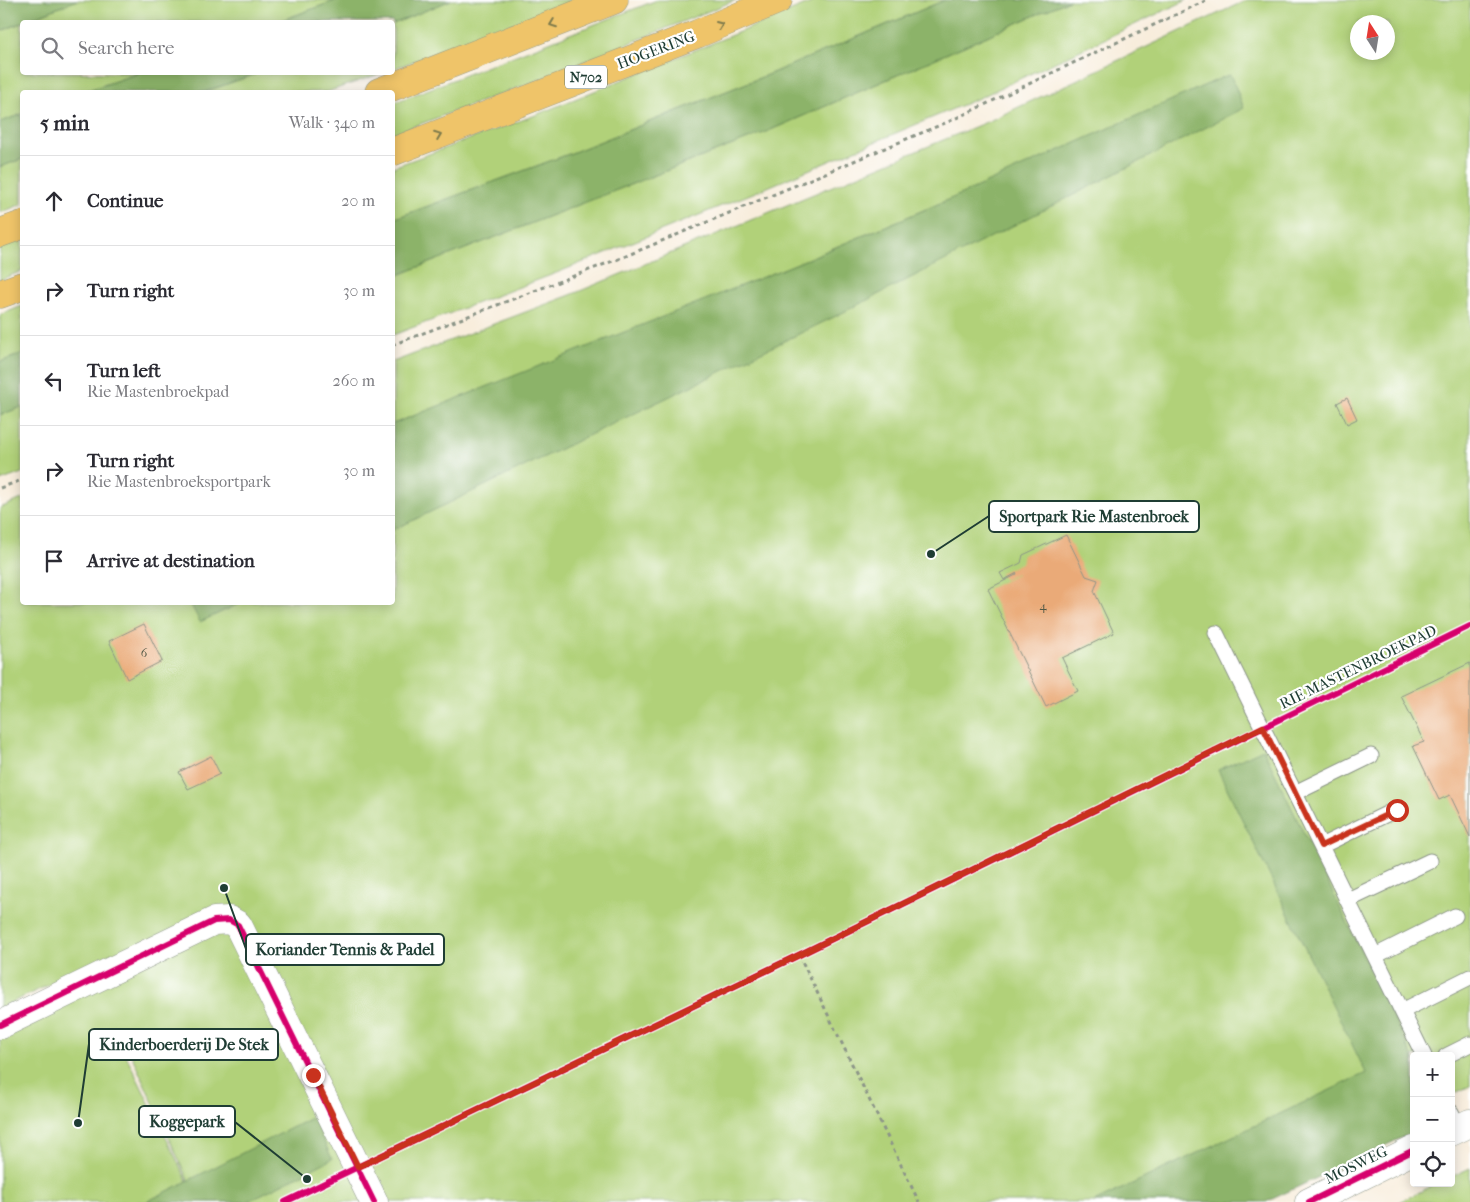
<!DOCTYPE html>
<html lang="en">
<head>
<meta charset="utf-8">
<style>
	body { margin:0; font-family:"IM FELL French Canon",serif; background:#f7f7f7; color:#2b2b33 }
	.controls { position:absolute; right:15px; bottom:15px; display:grid; overflow:hidden; border-radius:5px; box-shadow:0 2px 12px #0003 }
	.controls button { width:45px; height:45px; display:grid; place-items:center; padding:0; border:0; border-bottom:1px solid #e1e1e2; background:#fff; color:#2b2b33; font:25px sans-serif }
	.compass { position:absolute; left:1350px; top:15px; width:45px; height:45px; border-radius:50%; background:#fff; box-shadow:0 2px 12px #0003; rotate:348deg }
	.stop { position:absolute; width:15px; height:15px; margin:-11px; border:4px solid #c8321e; border-radius:50%; background:#fff }
	.stop.end { background:#c8321e; border-color:#fff; box-shadow:0 1px 5px #0008 }
	.list { margin:0; padding:0; list-style:none }
	h2 { display:flex; justify-content:space-between; align-items:center; height:65px; margin:0; padding:0 20px; font-size:21px }
	h2 small { font-size:16px; font-weight:400; color:#7c7c81 }
	.list li { display:grid; grid-template-columns:32px 1fr auto; gap:15px; align-items:center; box-sizing:border-box; height:90px; padding:0 20px; border-top:1px solid #e1e1e2 }
	.list b { display:block; font-size:19px; white-space:nowrap }
	.list p { margin:0; font-size:16px; white-space:nowrap; color:#7c7c81 }
	.list em { font-size:16px; font-style:normal; color:#7c7c81 }
	.icon { flex:none; width:28px; height:28px; fill:none; stroke:currentColor; stroke-width:2; stroke-linecap:round; stroke-linejoin:round }
	.map { position:relative; flex:none; width:1470px; height:1202px; overflow:hidden }
	.search { position:absolute; background:#fff; box-shadow:0 2px 12px #0003; left:20px; top:20px; width:375px; height:55px; display:flex; align-items:center; gap:12px; box-sizing:border-box; padding:0 18px; border-radius:5px; color:#7c7c81; font-size:19px }
	.panel { position:absolute; background:#fff; box-shadow:0 2px 12px #0003; left:20px; top:90px; width:375px; height:515px; border-radius:5px }
	.map>svg:first-child { display:block }
	.green { fill:#b1d179; stroke:#688756; fill-rule:evenodd }
	.forest { fill:#8cb369; stroke:#56784e }
	.building { fill:#eaaa78 }
	.lines { fill:none; stroke-linecap:round; stroke-linejoin:round }
	.lane-casing { stroke:#8c9588; stroke-width:17 }
	.street-casing { stroke:#8c9588; stroke-width:29 }
	.highway-casing { stroke:#8c9588; stroke-width:29 }
	.path { stroke:#8c9588; stroke-width:3; stroke-dasharray:4 4; stroke-linecap:butt }
	.lane { stroke:#fff; stroke-width:15 }
	.street { stroke:#fff; stroke-width:28 }
	.highway { stroke:#efc469; stroke-width:28 }
	.cycleway-casing { stroke:#fff; stroke-width:9 }
	.cycleway { stroke:#d6006c; stroke-width:6 }
	.oneway { stroke:#7d7a4c }
	.route { stroke:#c8321e; stroke-width:6 }
	.labels { text-anchor:middle; stroke-width:4.5; stroke-linejoin:round; paint-order:stroke }
	.number-label { font-size:12px; fill:#525845 }
	.shield { fill:#fff; stroke:#627771; stroke-width:1 }
	.shield-label { font-size:14px; font-weight:bold; fill:#1f3d34 }
	.street-label { font-size:15px; fill:#1f3d34; stroke:#fff }
	.leader { fill:none; stroke:#1f3d34; stroke-width:2 }
	.callout-dot { fill:#1f3d34; stroke:#fff; stroke-width:2 }
	.callout { fill:#fff; stroke:#1f3d34; stroke-width:2 }
	.callout-label { font-size:16px; text-anchor:middle; font-weight:bold; fill:#1f3d34 }
</style>
</head>
<body>
<div class="map">
<svg width="1470" height="1202" viewBox="0 0 1470 1202">
	<rect width="100%" height="100%" fill="#fff"/>
	<filter id="ink" filterUnits="userSpaceOnUse"><feTurbulence type="fractalNoise" baseFrequency=".02" numOctaves="2"/><feDisplacementMap in="SourceGraphic" scale="10" xChannelSelector="R" yChannelSelector="G"/><feConvolveMatrix kernelMatrix="1 2 1 2 8 2 1 2 1" color-interpolation-filters="sRGB"/></filter>
	<filter id="wash" filterUnits="userSpaceOnUse"><feTurbulence type="fractalNoise" baseFrequency=".0096" numOctaves="4" result="noise"/><feDisplacementMap in="SourceGraphic" scale="20" xChannelSelector="R" yChannelSelector="G"/><feGaussianBlur stdDeviation="1.12" result="paint"/><feColorMatrix in="noise" values="0 0 0 0 0 0 0 0 0 0 0 0 0 0 0 0 0 1.4 0 .05"/><feComposite in="paint" operator="in"/></filter>
	<g filter="url(#wash)">
		<rect width="100%" height="100%" fill="#f8eddc"/>
		<path class="green" d="M77,0H337L277,22H22V72L139,73L83,92H22V114L0,122V27L2,31Z
			M451,0H576L393,69V24Z
			M657,0H736L531,83L393,134V103Z
			M818,0H945L772,73L569,154L393,219V167L533,116Z
			M1070,0H1187L979,98L763,189L559,272L393,335V277L766,132Z
			M1247,0H1470V1086L1451,1095V1056H1414V1113L1228,1202H195L197,1200L130,1052L126,1055L187,1181L172,1202H0V1028L91,965L0,1008V508L22,499V602H392L393,505L950,199L793,265L614,338L393,424V362L568,296L989,121ZM1358,22H1388V52H1358Z
			M259,73H382L327,92H204Z
			M22,159V204L0,213V167Z
			M22,238V271L0,280V246Z
			M22,306V354L0,362V315Z
			M22,407V473L0,481V415Z
			M1470,1168V1200L1467,1202H1399L1438,1183H1451V1177Z"/>
		<path class="forest" d="M0,0H77L1,31Z
			M337,0H451L393,24L392,22H277Z
			M945,0H1070L766,132L393,277V219L569,154L772,73Z
			M139,73V72L259,73L204,92H83Z
			M1228,75L1231,76L1244,108L834,317L393,530V424L793,265L950,199Z
			M22,114V159L0,167V122Z
			M22,354V407L0,415V362Z
			M190,603H241L200,622Z
			M1263,749L1414,1060V1132L1266,1202H1094L1366,1073L1218,770Z
			M313,1117L332,1159L246,1202H146Z"/>
		<g id="blocks">
			<path class="building" d="M1347,398L1357,419L1347,424L1337,403Z
				M1066,535L1086,576L1098,580L1094,591L1114,633L1062,658L1078,691L1046,707L988,589L1016,575L1017,573L1004,580L1000,573L1021,563L1023,555Z
				M144,624L162,661L127,679L109,641Z
				M1470,663V837L1450,795L1439,800L1413,746L1424,742L1401,696Z
				M211,756L220,774L188,789L179,772Z"/>
		</g>
	</g>
	<g filter="url(#ink)">
		<use href="#blocks" fill-opacity="0" stroke="#8c9588" stroke-width="1"/>
		<g class="lines">
			<defs>
				<path id="lane" d="M1216,633L1424,1056
					M1295,793L1371,756
					M1321,846L1397,809
					M1348,900L1430,861
					M1375,956L1455,916
					M1402,1011L1470,977
					M1446,1056L1470,1044
					M1451,1112L1459,1128"/>
				<path id="street" d="M0,1025L214,921L229,920L238,925L374,1202
					M1451,1132L1470,1123
					M1309,1202L1414,1150"/>
				<path id="highway" d="M379,92L614,0
					M392,152L697,34L778,0
					M0,233L22,225
					M0,294L22,286"/>
			</defs>
			<use href="#lane" class="lane-casing"/>
			<use href="#street" class="street-casing"/>
			<use href="#highway" class="highway-casing"/>
			<path class="path" d="M392,345L621,258L950,121L1207,0
				M0,488L22,480
				M799,955L919,1202"/>
			<use href="#lane" class="lane"/>
			<use href="#street" class="street"/>
			<use href="#highway" class="highway"/>
			<defs>
				<path id="cycleway" d="M0,1025L214,921L229,920L238,925L374,1202
					M285,1202L799,955L1470,626
					M1309,1202L1414,1150"/>
			</defs>
			<use href="#cycleway" class="cycleway-casing"/>
			<use href="#cycleway" class="cycleway"/>
		</g>
		<defs><path id="oneway-chevron" d="M-2-3.5L2.5 0L-2 3.5" fill="none" stroke-width="1.6" stroke-linecap="round" stroke-linejoin="round" transform="scale(1.25)"/></defs>
		<g class="oneway">
			<use href="#oneway-chevron" transform="translate(553 24) rotate(159)"/>
			<use href="#oneway-chevron" transform="translate(720 25) rotate(-23)"/>
			<use href="#oneway-chevron" transform="translate(438 135) rotate(-21)"/>
		</g>
	</g>
	<g class="lines" filter="url(#ink)">
		<path class="route" d="M313,1075L358,1167L799,955L1263,727L1321,846L1397,810"/>
	</g>
	<g class="labels">
		<g class="number-label">
			<text x="1043" y="610">4</text>
			<text x="144" y="657">6</text>
		</g>
		<rect class="shield" x="565" y="65.5" width="42" height="23" rx="4"/>
		<g class="shield-label">
			<text x="586" y="82">N702</text>
		</g>
		<g class="street-label">
			<text transform="translate(656 50) rotate(-21)" y="5">HOGERING</text>
			<text transform="translate(1358 667) rotate(-26)" y="5">RIE MASTENBROEKPAD</text>
			<text transform="translate(1356 1165) rotate(-26)" y="5">MOSWEG</text>
		</g>
	</g>
	<path class="leader" d="M931 554L989 516M224 888L246 949M78 1123L89 1044M307 1179L235 1122"/>
	<g class="callout-dot">
		<circle cx="931" cy="554" r="5"/>
		<circle cx="224" cy="888" r="5"/>
		<circle cx="78" cy="1123" r="5"/>
		<circle cx="307" cy="1179" r="5"/>
	</g>
	<g class="callout">
		<rect x="989" y="501" width="210" height="31" rx="5"/>
		<rect x="246" y="934" width="198" height="31" rx="5"/>
		<rect x="89" y="1029" width="189" height="31" rx="5"/>
		<rect x="139" y="1106" width="96" height="31" rx="5"/>
	</g>
	<g class="callout-label">
		<text x="1094" y="522">Sportpark Rie Mastenbroek</text>
		<text x="345" y="955">Koriander Tennis &amp; Padel</text>
		<text x="184" y="1050">Kinderboerderij De Stek</text>
		<text x="187" y="1127">Koggepark</text>
	</g>
</svg>
<div class="controls">
<button>+</button>
<button>−</button>
<button><svg class="icon" aria-label="locate" viewBox="0 0 24 24"><circle cx="12" cy="12" r="6"/><path d="M12 2v4M12 18v4M2 12h4M18 12h4"/></svg></button>
</div>
<svg class="compass" viewBox="-18 -18 36 36"><path d="M0-13l5 13h-10z" fill="#e53935"/><path d="M0 13l5-13h-10z" fill="#7c7c81"/></svg>
<div class="stop" style="left:1397px;top:810px"></div>
<div class="stop end" style="left:313px;top:1075px"></div>
<div class="search"><svg class="icon" aria-label="search" viewBox="0 0 24 24"><circle cx="10" cy="10" r="6"/><path d="M15 15l6 6"/></svg>Search here</div>
<section class="panel">
<h2>5 min<small>Walk · 340 m</small></h2>
<ul class="list">
<li><svg class="icon" aria-label="ahead" viewBox="0 0 24 24"><path d="M12 20V5M6 11l6-6 6 6"/></svg><div><b>Continue</b></div><em>20 m</em></li>
<li><svg class="icon" aria-label="right" viewBox="0 0 24 24"><path d="M7 20v-9h11M14 6l5 5-5 5"/></svg><div><b>Turn right</b></div><em>30 m</em></li>
<li><svg class="icon" aria-label="left" viewBox="0 0 24 24"><path d="M17 20v-9H6M10 6l-5 5 5 5"/></svg><div><b>Turn left</b><p>Rie Mastenbroekpad</p></div><em>260 m</em></li>
<li><svg class="icon" aria-label="right" viewBox="0 0 24 24"><path d="M7 20v-9h11M14 6l5 5-5 5"/></svg><div><b>Turn right</b><p>Rie Mastenbroeksportpark</p></div><em>30 m</em></li>
<li><svg class="icon" aria-label="arrive" viewBox="0 0 24 24"><path d="M6 21V4h12l-3 4 3 4H6"/></svg><div><b>Arrive at destination</b></div></li>
</ul>
</section>
</div>
</body>
</html>
